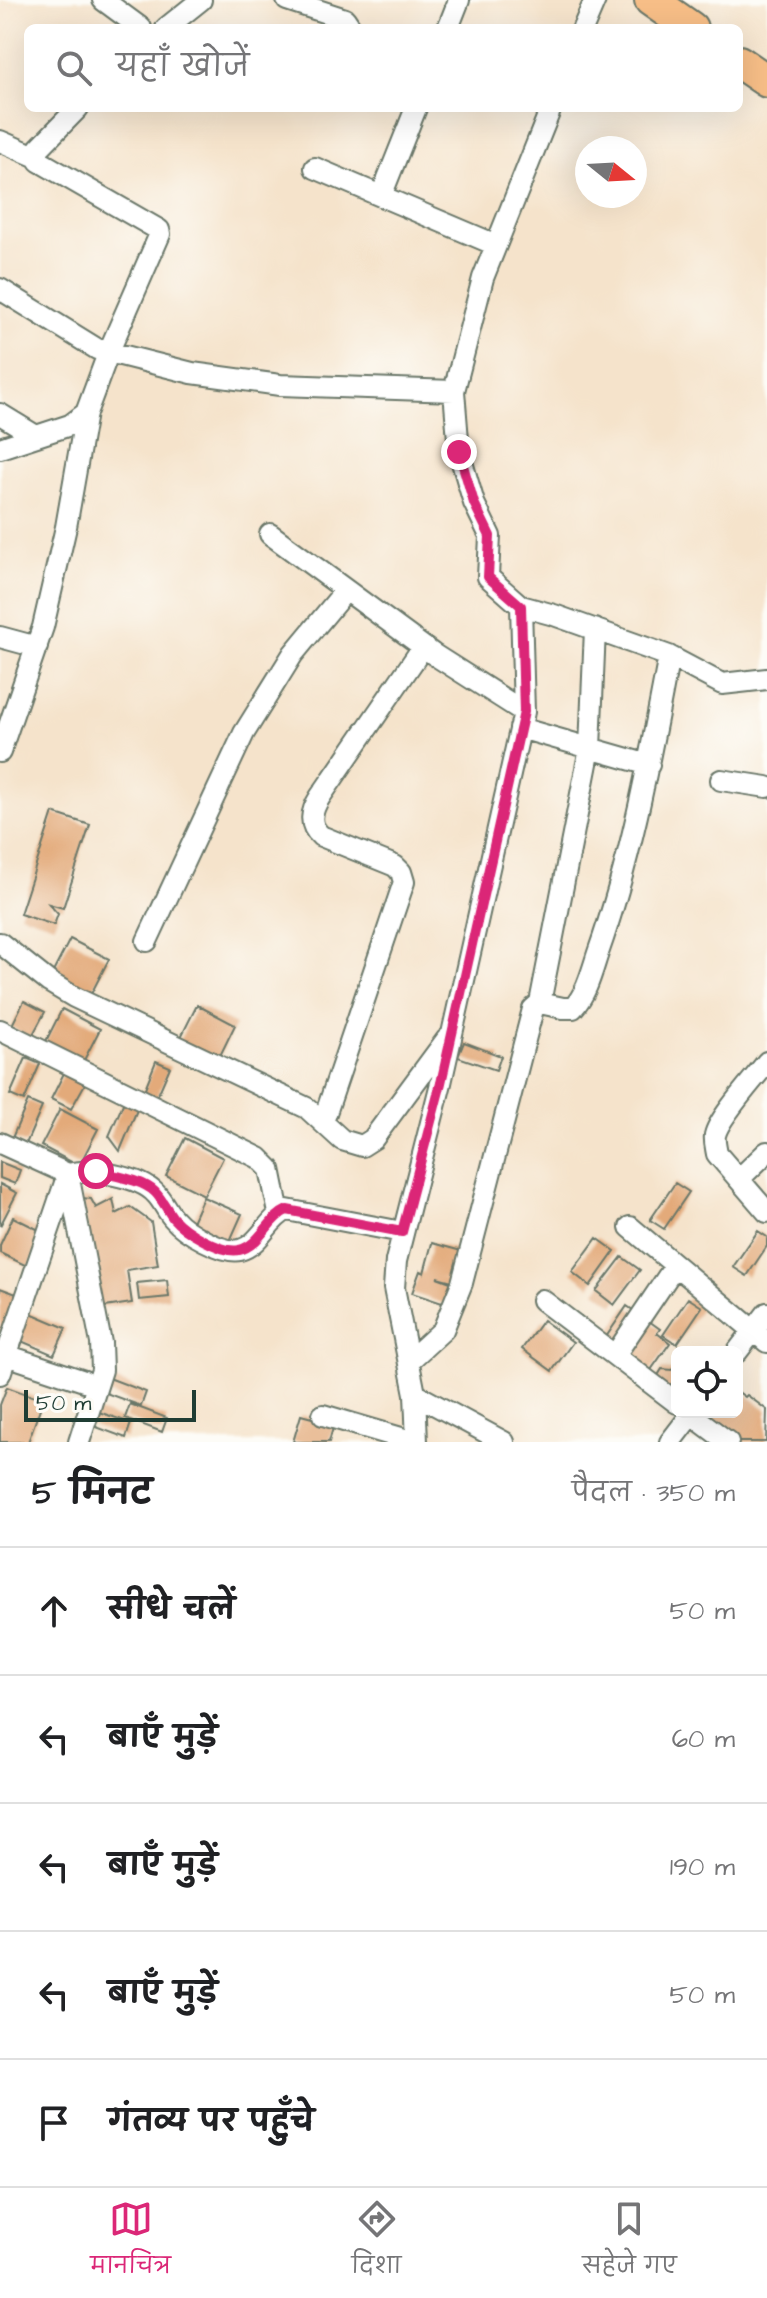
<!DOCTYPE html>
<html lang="hi">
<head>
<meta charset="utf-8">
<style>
	body { margin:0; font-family:"Architects Daughter","Playpen Sans Deva",sans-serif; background:#f6f6f6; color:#202124 }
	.controls { position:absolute; right:24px; bottom:24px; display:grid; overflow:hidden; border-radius:12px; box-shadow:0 8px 32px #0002 }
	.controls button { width:72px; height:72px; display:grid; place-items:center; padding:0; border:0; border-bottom:2px solid #e0e0e0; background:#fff; color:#202124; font:40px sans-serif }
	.compass { position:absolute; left:575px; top:136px; width:72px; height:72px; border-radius:50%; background:#fff; box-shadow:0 8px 32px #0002; rotate:108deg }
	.scale { position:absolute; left:24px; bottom:20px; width:172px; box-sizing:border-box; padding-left:8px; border:4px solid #1f3d34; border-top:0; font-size:22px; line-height:28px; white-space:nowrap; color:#1f3d34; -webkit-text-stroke:6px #fdfcf7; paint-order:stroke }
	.stop { position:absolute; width:24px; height:24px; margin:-18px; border:6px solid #db2777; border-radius:50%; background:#fff }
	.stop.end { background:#db2777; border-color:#fff; box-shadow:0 2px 8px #0008 }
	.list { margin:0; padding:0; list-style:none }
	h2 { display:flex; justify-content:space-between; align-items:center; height:104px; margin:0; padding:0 32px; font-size:34px }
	h2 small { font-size:26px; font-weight:400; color:#757577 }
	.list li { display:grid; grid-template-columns:52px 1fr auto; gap:24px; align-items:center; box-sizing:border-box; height:128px; padding:0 32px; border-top:2px solid #e0e0e0 }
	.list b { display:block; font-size:30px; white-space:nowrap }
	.list em { font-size:26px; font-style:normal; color:#757577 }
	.icon { flex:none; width:44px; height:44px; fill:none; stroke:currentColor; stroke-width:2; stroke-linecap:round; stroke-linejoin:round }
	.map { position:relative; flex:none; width:767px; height:1442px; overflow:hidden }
	.search { position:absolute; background:#fff; box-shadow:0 8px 32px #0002; left:24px; right:24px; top:24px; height:88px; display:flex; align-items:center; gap:20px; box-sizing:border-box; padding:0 28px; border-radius:12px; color:#757577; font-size:30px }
	.sheet { height:744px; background:#fff }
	nav { display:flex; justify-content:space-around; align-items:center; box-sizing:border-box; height:112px; border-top:2px solid #e0e0e0; background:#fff; font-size:22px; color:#757577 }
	nav a { display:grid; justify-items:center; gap:4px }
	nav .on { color:#db2777 }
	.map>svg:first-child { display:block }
	.building { fill:#e3aa7a }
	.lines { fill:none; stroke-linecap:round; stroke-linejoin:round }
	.minor-casing { stroke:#6a7769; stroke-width:24 }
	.primary-casing { stroke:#6a7769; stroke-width:36 }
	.minor { stroke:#fff; stroke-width:20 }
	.primary { stroke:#f7be87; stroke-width:32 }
	.route { stroke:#db2777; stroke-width:10 }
</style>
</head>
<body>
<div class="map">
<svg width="767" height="1442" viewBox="0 0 767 1442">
	<rect width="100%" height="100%" fill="#fdfcf7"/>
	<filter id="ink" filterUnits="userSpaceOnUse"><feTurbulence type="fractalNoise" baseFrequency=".0125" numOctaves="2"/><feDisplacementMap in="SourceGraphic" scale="16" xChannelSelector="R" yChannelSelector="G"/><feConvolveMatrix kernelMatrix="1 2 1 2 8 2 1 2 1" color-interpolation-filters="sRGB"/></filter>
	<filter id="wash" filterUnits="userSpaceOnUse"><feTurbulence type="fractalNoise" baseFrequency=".006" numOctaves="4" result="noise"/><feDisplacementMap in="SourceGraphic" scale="32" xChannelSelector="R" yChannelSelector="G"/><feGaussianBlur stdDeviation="1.8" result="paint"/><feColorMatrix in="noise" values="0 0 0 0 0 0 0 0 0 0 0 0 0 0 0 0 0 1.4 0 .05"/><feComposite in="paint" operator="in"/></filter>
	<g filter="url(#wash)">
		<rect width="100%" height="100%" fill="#f5e3cb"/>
		<g id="blocks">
			<path class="building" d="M53,813L90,825L63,908L49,904L58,914L54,925L20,914Z
				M70,939L109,959L90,996L51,976Z
				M24,1001L45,1012L31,1038L11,1027Z
				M197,1005L235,1025L217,1062L178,1043Z
				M62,1009L100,1029L81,1066L43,1047Z
				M464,1042L501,1056L496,1070L458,1057Z
				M26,1058L40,1064L24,1101L10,1095Z
				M156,1061L170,1067L154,1104L141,1098Z
				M64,1073L85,1084L71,1109L51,1099Z
				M125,1099L139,1105L120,1151L109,1136Z
				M28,1101L42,1107L26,1144L12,1138Z
				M60,1109L98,1129L79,1166L41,1146Z
				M185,1138L223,1158L204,1195L166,1176Z
				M0,1162L20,1170L15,1184L0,1178Z
				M675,1183L689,1192L664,1229L650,1220Z
				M0,1184L17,1193L0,1226Z
				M203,1197L242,1214L230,1241L191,1224Z
				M82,1198L91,1199L96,1208L113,1199L116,1214L130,1207L151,1222L158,1265L127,1270L132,1303L98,1308Z
				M13,1217L45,1233L29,1267L0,1253V1245Z
				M758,1231L767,1237V1246L747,1276L733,1267Z
				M597,1238L615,1251L590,1286L572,1272Z
				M432,1243L465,1252L456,1282L437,1277L456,1284L448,1305L412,1293L420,1271L424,1273Z
				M622,1257L640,1270L614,1305L596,1291Z
				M167,1280L169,1297L139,1300L137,1283Z
				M0,1288L22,1296L0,1346Z
				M688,1298L702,1307L677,1344L663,1335Z
				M627,1306L640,1315L615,1352L602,1343Z
				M26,1311L66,1328L54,1355L14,1338Z
				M543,1320L573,1342L552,1371L522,1349Z
				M649,1321L660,1329L657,1333L670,1343L646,1377L619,1354Z
				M677,1363V1398L654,1382L662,1369L672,1370Z
				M109,1378L146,1392L141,1406L103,1392Z
				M7,1387L43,1400L28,1442H0V1405Z
				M737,1391L745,1397L747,1395L767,1410L766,1442H737L703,1421L710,1412H737Z
				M130,1404L167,1418L162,1432L125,1418Z
				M93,1410L131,1423L126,1438L88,1424Z
				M301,1415L334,1424L329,1442H293Z"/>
		</g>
	</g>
	<g filter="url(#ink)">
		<use href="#blocks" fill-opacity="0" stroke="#6a7769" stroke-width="2"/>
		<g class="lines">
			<defs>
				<path id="minor" d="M103,0L141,28
					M287,0L345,19L351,28
					M166,28L201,0
					M448,28L459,0
					M583,28L595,0
					M0,141L37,157
					M315,168L496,245
					M381,196L416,108
					M0,289L97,349L192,373L280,385L454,391L483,278L551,108
					M454,391L459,452L474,503L490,536L488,577L521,606L554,615L669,656L722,684L767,679
					M0,414L36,436
					M0,448L70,425L86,413
					M270,534L433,654L524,712
					M0,637L37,647
					M520,728L649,765
					M0,752L43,627L66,527L86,413L109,351L160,234L159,230L39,161L37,157L39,148L78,108
					M721,780L767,787
					M147,941L244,733L293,654L346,590
					M0,943L49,982L74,997L307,1108L342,1140L362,1146L373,1139L447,1039
					M540,1003L590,748L595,629
					M0,1030L259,1158L270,1169L279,1213
					M767,1062C755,1078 719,1117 715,1135C714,1141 716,1148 717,1154L767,1212
					M323,1122L404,882L401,872L395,866L321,836C308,825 311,811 320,797L423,647
					M0,1143L68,1174L101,1343L102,1370L79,1442
					M739,1179L767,1152
					M630,1227L767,1342
					M542,1300L677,1403
					M737,1352L767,1313
					M0,1353L84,1381
					M615,1355L675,1266
					M409,1361L443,1330L462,1283L533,1009L540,1003L563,1008H573C587,993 592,971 598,953C632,857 650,756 669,656
					M0,1374L68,1174C90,1168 140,1176 156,1194C163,1201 167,1212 174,1219C185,1232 223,1254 240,1250C260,1245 268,1218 287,1210L402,1232
					M415,1394L504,1442
					M688,1412L728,1442
					M323,1415L415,1442
					M417,1442L415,1394L394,1288L396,1261L441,1083L524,712L521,606
					M670,1442L693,1412"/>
				<path id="primary" d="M651,0L691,28
					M739,62L767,81"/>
			</defs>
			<use href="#minor" class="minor-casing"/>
			<use href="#primary" class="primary-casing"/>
			<use href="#minor" class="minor"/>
			<use href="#primary" class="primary"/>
		</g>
	</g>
	<g class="lines" filter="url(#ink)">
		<path class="route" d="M96,1171C114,1176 141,1179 155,1192C162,1199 167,1210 173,1218C184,1231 222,1254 239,1250C260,1246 268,1218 287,1210L402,1232L441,1083L524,712L521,606L488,577L490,536L474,503L459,452"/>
	</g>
</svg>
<div class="controls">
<button><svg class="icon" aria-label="locate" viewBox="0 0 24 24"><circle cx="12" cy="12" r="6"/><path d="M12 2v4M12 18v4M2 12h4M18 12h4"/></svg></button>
</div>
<svg class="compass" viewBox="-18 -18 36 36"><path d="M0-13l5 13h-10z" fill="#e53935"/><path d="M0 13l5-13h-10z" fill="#757577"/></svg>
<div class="scale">50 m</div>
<div class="stop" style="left:96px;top:1171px"></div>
<div class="stop end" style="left:459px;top:452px"></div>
<div class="search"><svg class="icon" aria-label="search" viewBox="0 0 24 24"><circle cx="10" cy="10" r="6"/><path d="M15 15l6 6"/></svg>यहाँ खोजें</div>
</div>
<section class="sheet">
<h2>5 मिनट<small>पैदल · 350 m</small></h2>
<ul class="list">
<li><svg class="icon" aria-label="ahead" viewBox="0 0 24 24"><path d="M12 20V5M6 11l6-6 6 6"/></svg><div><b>सीधे चलें</b></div><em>50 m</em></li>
<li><svg class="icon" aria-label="left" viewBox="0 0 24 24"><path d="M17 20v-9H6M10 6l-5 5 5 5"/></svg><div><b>बाएँ मुड़ें</b></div><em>60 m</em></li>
<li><svg class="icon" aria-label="left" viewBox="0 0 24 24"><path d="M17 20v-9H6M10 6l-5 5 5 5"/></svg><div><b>बाएँ मुड़ें</b></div><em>190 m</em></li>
<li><svg class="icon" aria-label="left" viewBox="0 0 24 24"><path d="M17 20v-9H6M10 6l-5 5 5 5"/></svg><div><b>बाएँ मुड़ें</b></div><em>50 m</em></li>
<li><svg class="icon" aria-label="arrive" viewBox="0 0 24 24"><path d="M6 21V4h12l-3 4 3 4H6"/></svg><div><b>गंतव्य पर पहुँचे</b></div></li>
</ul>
</section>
<nav>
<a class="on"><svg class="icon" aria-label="map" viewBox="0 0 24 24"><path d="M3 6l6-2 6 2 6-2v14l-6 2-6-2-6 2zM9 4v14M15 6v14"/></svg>मानचित्र</a>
<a><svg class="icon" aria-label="directions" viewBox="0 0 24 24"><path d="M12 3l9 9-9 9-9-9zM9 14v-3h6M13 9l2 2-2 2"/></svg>दिशा</a>
<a><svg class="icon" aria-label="saved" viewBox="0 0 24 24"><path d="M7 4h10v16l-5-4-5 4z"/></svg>सहेजे गए</a>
</nav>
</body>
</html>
